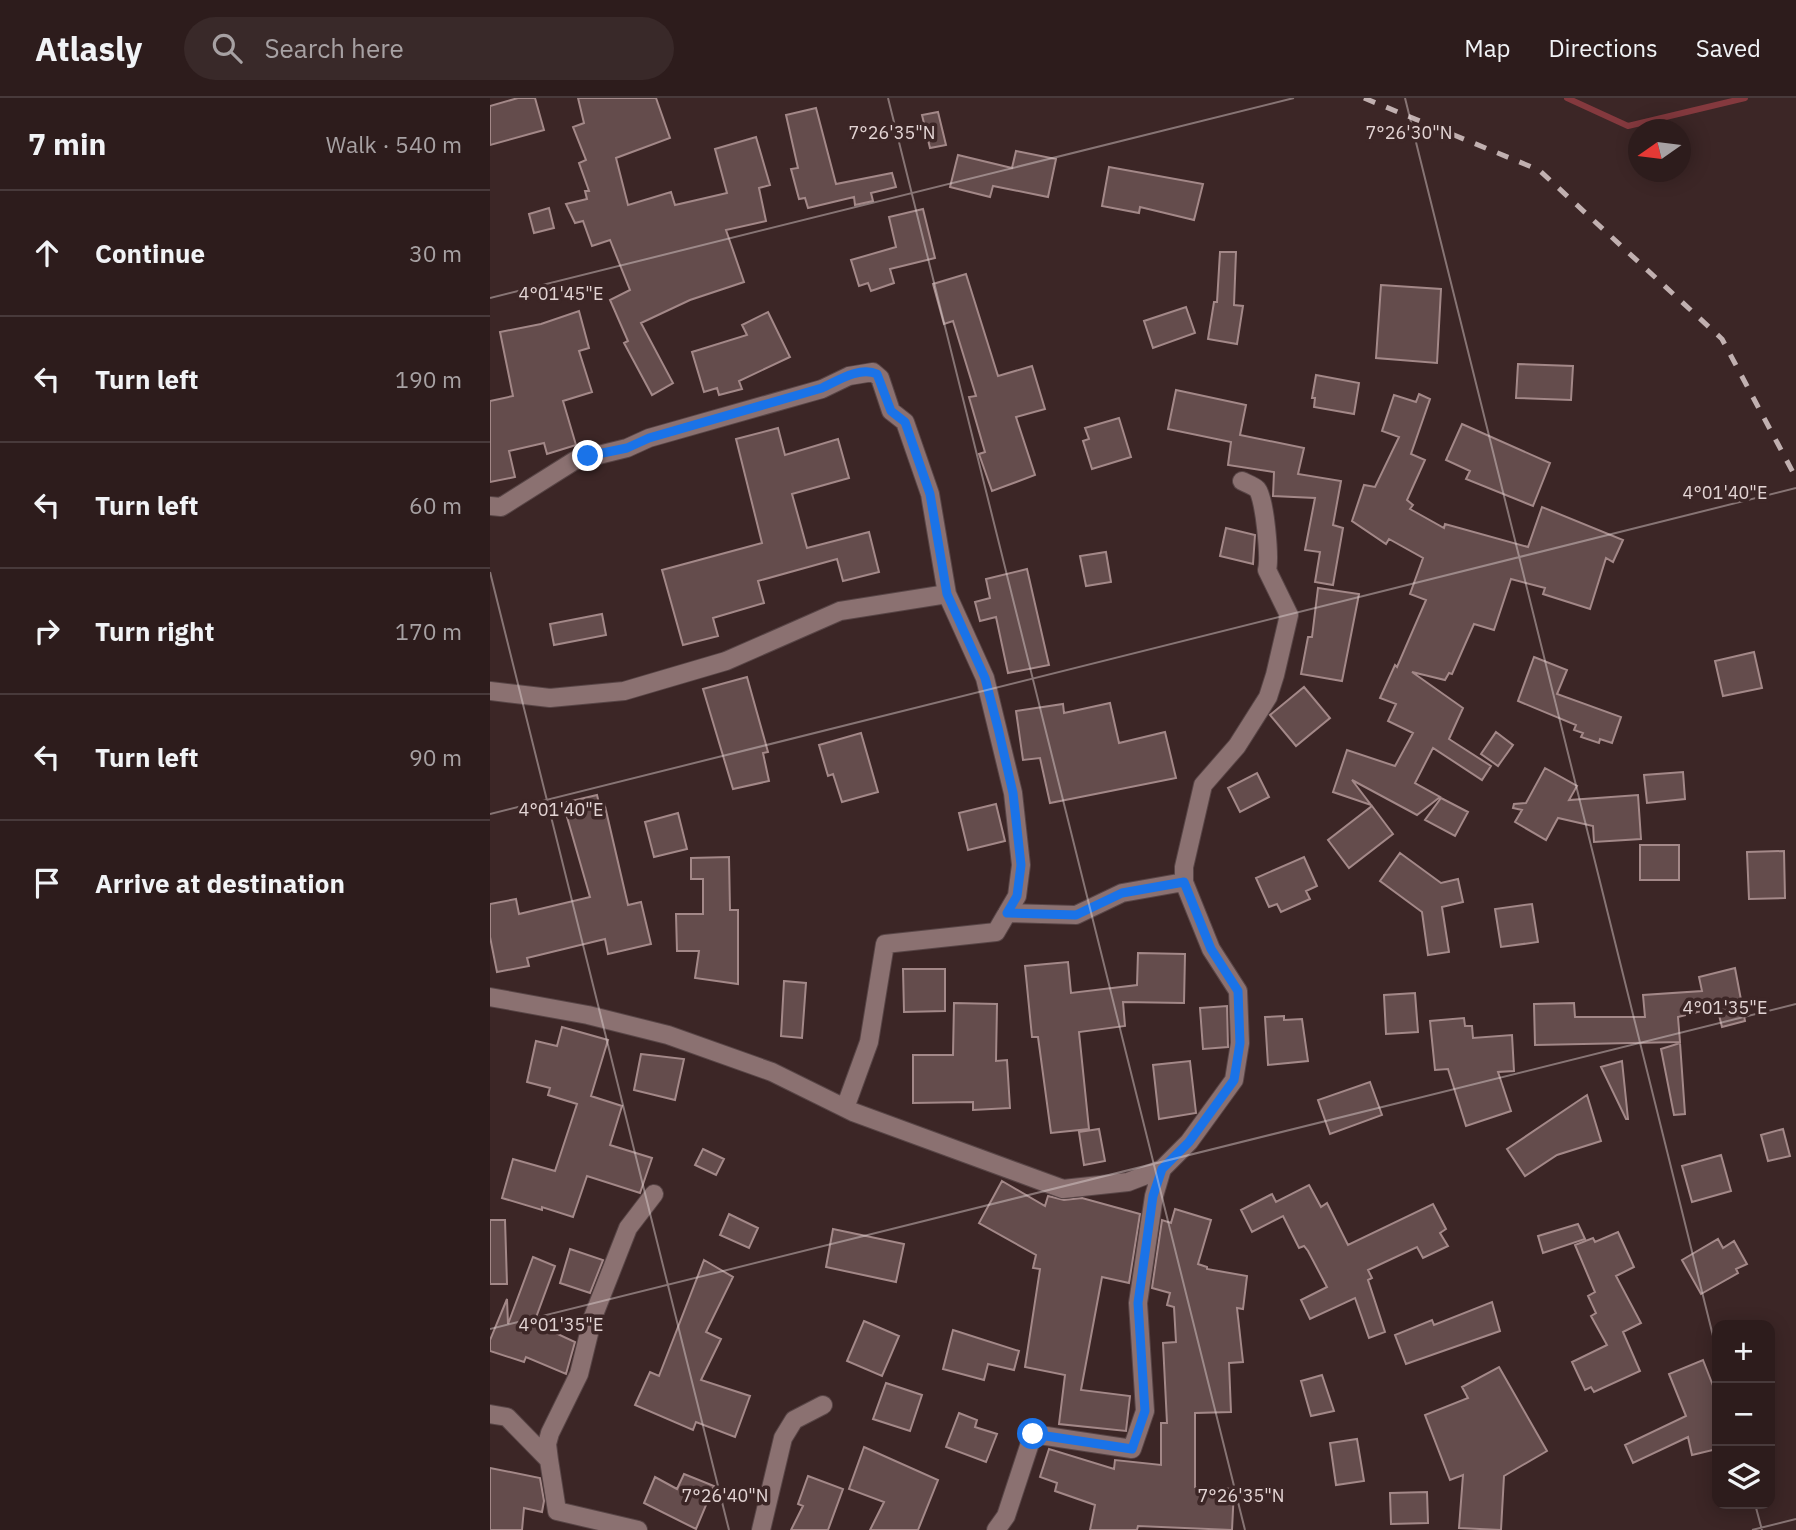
<!DOCTYPE html>
<html lang="en">
<head>
<meta charset="utf-8">
<style>
	body { margin:0; font-family:"IBM Plex Sans",sans-serif; background:#392929; color:#f1f3f6 }
	.controls { position:absolute; right:21px; bottom:21px; display:grid; overflow:hidden; border-radius:14px; box-shadow:0 4px 18px #0003 }
	.controls button { width:63px; height:63px; display:grid; place-items:center; padding:0; border:0; border-bottom:2px solid #483a3b; background:#2d1c1c; color:#f1f3f6; font:35px sans-serif }
	.compass { position:absolute; left:1138px; top:21px; width:63px; height:63px; border-radius:50%; background:#2d1c1c; box-shadow:0 4px 18px #0003; rotate:256deg }
	.stop { position:absolute; width:21px; height:21px; margin:-16px; border:5px solid #1a73e8; border-radius:50%; background:#fff }
	.stop.end { background:#1a73e8; border-color:#fff; box-shadow:0 2px 7px #0008 }
	.list { margin:0; padding:0; list-style:none }
	h2 { display:flex; justify-content:space-between; align-items:center; height:91px; margin:0; padding:0 28px; font-size:30px }
	h2 small { font-size:23px; font-weight:400; color:#a7a1a3 }
	.list li { display:grid; grid-template-columns:46px 1fr auto; gap:21px; align-items:center; box-sizing:border-box; height:126px; padding:0 28px; border-top:2px solid #483a3b }
	.list b { display:block; font-size:26px; white-space:nowrap }
	.list em { font-size:23px; font-style:normal; color:#a7a1a3 }
	.icon { flex:none; width:38px; height:38px; fill:none; stroke:currentColor; stroke-width:2; stroke-linecap:round; stroke-linejoin:round }
	.map { position:relative; flex:none; width:1306px; height:1432px; overflow:hidden }
	header { display:flex; align-items:center; gap:42px; box-sizing:border-box; height:98px; padding:0 35px; background:#2d1c1c; border-bottom:2px solid #483a3b }
	header strong { font-size:33px }
	nav { display:flex; gap:38px; margin-inline-start:auto; font-size:24px }
	.search { width:490px; height:63px; background:#392929; display:flex; align-items:center; gap:18px; box-sizing:border-box; padding:0 24px; border-radius:38px; color:#a7a1a3; font-size:26px }
	main { display:flex }
	aside { flex:1; background:#2d1c1c }
	.map>svg:first-child { display:block }
	.lines { fill:none; stroke-linecap:round; stroke-linejoin:round }
	.stream { stroke:#84393e; stroke-width:6 }
	.building { fill:#644c4c; stroke:#a38888; stroke-width:2 }
	.minor-casing { stroke:#584546; stroke-width:20 }
	.minor { stroke:#8b7171; stroke-width:18 }
	.rail { stroke:#c1b0b0; stroke-width:5; stroke-dasharray:12 12; stroke-linecap:butt }
	.route { stroke:#1a73e8; stroke-width:9 }
	.ticks { fill:none; stroke:#e3d4d4; stroke-width:2; stroke-opacity:0.45 }
	.ticks-label { font-size:18px; text-anchor:middle; fill:#e3d4d4; stroke:#3c2626; stroke-width:7; stroke-linejoin:round; paint-order:stroke }
</style>
</head>
<body>
<header>
<strong>Atlasly</strong>
<div class="search"><svg class="icon" aria-label="search" viewBox="0 0 24 24"><circle cx="10" cy="10" r="6"/><path d="M15 15l6 6"/></svg>Search here</div>
<nav><a>Map</a><a>Directions</a><a>Saved</a></nav>
</header>
<main>
<aside>
<h2>7 min<small>Walk · 540 m</small></h2>
<ul class="list">
<li><svg class="icon" aria-label="ahead" viewBox="0 0 24 24"><path d="M12 20V5M6 11l6-6 6 6"/></svg><div><b>Continue</b></div><em>30 m</em></li>
<li><svg class="icon" aria-label="left" viewBox="0 0 24 24"><path d="M17 20v-9H6M10 6l-5 5 5 5"/></svg><div><b>Turn left</b></div><em>190 m</em></li>
<li><svg class="icon" aria-label="left" viewBox="0 0 24 24"><path d="M17 20v-9H6M10 6l-5 5 5 5"/></svg><div><b>Turn left</b></div><em>60 m</em></li>
<li><svg class="icon" aria-label="right" viewBox="0 0 24 24"><path d="M7 20v-9h11M14 6l5 5-5 5"/></svg><div><b>Turn right</b></div><em>170 m</em></li>
<li><svg class="icon" aria-label="left" viewBox="0 0 24 24"><path d="M17 20v-9H6M10 6l-5 5 5 5"/></svg><div><b>Turn left</b></div><em>90 m</em></li>
<li><svg class="icon" aria-label="arrive" viewBox="0 0 24 24"><path d="M6 21V4h12l-3 4 3 4H6"/></svg><div><b>Arrive at destination</b></div></li>
</ul>
</aside>
<div class="map">
<svg width="1306" height="1432" viewBox="0 0 1306 1432">
	<rect width="100%" height="100%" fill="#3c2626"/>
	<g class="lines">
		<path class="stream" d="M1077,0L1138,28L1255,0"/>
	</g>
	<path class="building" d="M28,0H45L54,32L0,47V8Z
		M88,0H166L180,40L126,60L138,107L181,94L185,107L237,95L225,51L266,39L280,87L269,90L276,123L236,132L254,184L200,202L151,225L183,285L162,297L134,245L138,243L120,202L140,192L120,142L102,148L93,123L85,125L76,106L97,101L95,93H99L89,65L96,62L83,29L94,25Z
		M326,10L346,86L402,75L406,89L381,95L383,103L365,107L364,99L318,110L315,100L309,101L301,71L308,70L296,17Z
		M448,14L456,47L440,50L432,17Z
		M526,53L566,61L558,99L503,88L500,99L460,89L468,57L522,70Z
		M619,69L713,86L704,122L650,109L649,115L612,108Z
		M59,110L64,130L44,135L39,116Z
		M433,111L445,160L400,171L404,185L381,193L378,185L369,188L361,162L406,149L399,119Z
		M730,154H746L744,207L753,208L747,246L718,241L724,204H727Z
		M476,176L508,278L542,268L555,311L526,319L545,377L502,393L489,356L495,354L479,299L486,298L463,223L454,226L443,186Z
		M891,187L951,191L947,265L886,260Z
		M696,209L705,235L663,250L654,223Z
		M89,213L99,250L89,253L102,294L73,303L86,347L57,356L54,345L19,353L25,379L0,384V303L23,298L10,234L51,226Z
		M278,214L300,259L249,283L252,291L229,297L227,290L214,294L202,254L257,237L252,227Z
		M1028,266L1083,268L1081,302L1026,300Z
		M826,277L869,285L864,316L824,309L825,300H822Z
		M686,292L756,307L750,337L814,350L808,376L851,383L843,427L853,430L843,487L825,484L830,454L815,452L825,400L783,398L784,374L738,367L741,344L678,331Z
		M929,296L940,301L921,356L935,362L917,402L923,407L920,411L954,430L955,426L1038,449L1052,409L1133,442L1123,464L1116,460L1100,511L1053,496L1055,490L1021,481L1004,532L984,526L962,576L959,575L955,582L922,574L973,610L959,641L1001,668L992,682L943,650L925,685L950,699L927,717L862,682L881,707L843,694L857,652L905,668L923,635L898,623L906,606L890,600L905,567L907,569L936,502L920,496L933,460L899,441L896,446L862,423L874,387L885,389L909,339L892,333L904,297L926,304Z
		M629,320L641,359L602,371L593,343L599,341L595,330Z
		M972,326L1060,365L1043,408L976,381L980,373L956,362Z
		M288,330L295,357L348,341L359,380L302,396L317,450L379,434L389,474L353,483L347,461L268,483L274,505L223,520L228,538L193,547L172,472L272,445L246,341Z
		M736,430L765,437L763,466L730,458Z
		M616,454L621,484L596,488L590,458Z
		M537,471L559,567L518,575L506,519L490,523L485,504L500,500L496,481Z
		M828,490L869,496L852,583L811,576L818,539H822Z
		M112,516L116,537L64,547L60,526Z
		M1264,554L1272,590L1233,598L1225,563Z
		M1044,559L1077,572L1067,596L1131,619L1122,645L1110,641L1109,645L1091,639L1093,635L1084,632L1086,627L1028,603Z
		M257,579L278,654L273,655L279,683L243,691L213,591Z
		M814,589L840,620L806,648L780,617Z
		M620,605L629,645L675,634L686,680L560,705L550,660L533,662L526,613L573,606L574,615Z
		M1006,634L1023,647L1008,668L991,656Z
		M371,635L388,694L352,704L343,676L338,678L329,647Z
		M1055,670L1087,688L1079,702L1148,697L1151,741L1104,744L1103,728L1068,720L1056,742L1025,724L1032,712L1023,710L1024,706L1036,705Z
		M1193,674L1195,701L1157,705L1154,677Z
		M767,675L779,699L750,714L738,690Z
		M107,697L109,705L114,704L138,807L151,804L161,846L118,856L115,841L37,860L39,868L7,874L0,839V806L26,801L29,816L100,799L73,705Z
		M951,700L978,714L965,738L935,722Z
		M506,706L515,743L478,752L469,715Z
		M882,708L903,736L859,770L838,742Z
		M188,715L197,751L164,759L155,724Z
		M1150,747H1189V782H1150Z
		M1294,753L1295,800L1259,801L1257,754Z
		M910,755L951,785L968,781L973,804L952,809L959,854L938,857L932,814L890,783Z
		M239,759L240,812H248V886L205,880L209,853H187L186,816H213V781H201V760Z
		M814,759L827,788L816,793L820,801L791,814L787,806L779,809L766,780Z
		M1042,806L1048,844L1011,849L1005,811Z
		M648,855L695,856L694,905L633,904L635,928L589,934L599,1031L561,1035L548,939H542L535,868L578,864L581,895L647,887Z
		M1245,870L1255,923L1232,929L1227,909L1188,919L1190,944L1045,947L1044,906L1084,905L1085,919H1155L1153,897L1212,893L1209,879Z
		M413,871H455V913L414,914Z
		M294,883L316,885L312,940L291,938Z
		M925,895L928,934L896,936L894,897Z
		M464,905L507,906L506,963L517,962L520,1010L483,1012V1004L423,1005V957H463Z
		M737,908L738,949L713,951L710,910Z
		M794,918V922L812,921L818,963L778,967L775,919Z
		M974,920L975,928H982L983,940L1022,937L1024,973L1008,974L1021,1013L976,1028L958,971L945,972L940,923Z
		M72,929L118,942L101,998L132,1008L120,1047L162,1060L150,1095L97,1078L83,1119L52,1109V1112L12,1100L23,1061L65,1073L87,1006L58,997L60,990L37,984L46,943L67,948Z
		M1190,945L1195,1016L1184,1017L1171,951Z
		M151,956L194,961L185,1002L144,992Z
		M700,963L706,1015L669,1021L663,967Z
		M1132,963L1138,1021H1136L1111,969Z
		M880,984L892,1017L840,1036L828,1002Z
		M1097,997L1111,1043L1067,1057L1035,1078L1017,1051Z
		M609,1031L615,1063L594,1067L589,1034Z
		M1293,1031L1300,1058L1278,1063L1271,1037Z
		M213,1051L234,1061L226,1077L205,1067Z
		M1231,1057L1241,1093L1202,1104L1192,1068Z
		M512,1083L555,1108L558,1098L574,1102L592,1100L650,1116L639,1185L612,1179L591,1292L640,1298L636,1333L569,1326L575,1277L535,1269L550,1171L543,1170L546,1157L489,1125Z
		M819,1087L831,1109L837,1105L858,1147L943,1106L956,1131L950,1135L958,1148L933,1160L927,1149L878,1172L882,1180L878,1182L895,1234L879,1240L865,1200L820,1221L811,1202L837,1189L818,1153L814,1148L809,1150L793,1118L762,1134L751,1112L782,1096L786,1104Z
		M685,1111L721,1122L708,1166L717,1169V1171L757,1178L753,1211L747,1210L753,1264L739,1265L741,1314L705,1315V1389L744,1391L742,1432L648,1428L647,1432H600L605,1407L565,1393L567,1385L550,1379L559,1351L624,1371L625,1362L671,1367V1325H677L673,1245L686,1244L684,1209L677,1207L680,1195L662,1190L672,1122L681,1125Z
		M239,1116L268,1130L259,1150L230,1137Z
		M0,1122H15L17,1186H0Z
		M1088,1126L1095,1141L1053,1155L1048,1138Z
		M343,1131L414,1146L406,1184L336,1169Z
		M1128,1134L1144,1169L1126,1178L1151,1225L1133,1234L1150,1273L1104,1294L1101,1289L1095,1292L1082,1264L1117,1247L1101,1218L1106,1215L1098,1198L1105,1194L1085,1147L1103,1140L1105,1144Z
		M1228,1141L1233,1150L1244,1143L1257,1166L1246,1171L1248,1175L1211,1196L1192,1162Z
		M80,1151L113,1162L100,1195L70,1185Z
		M43,1159L65,1168L44,1225L85,1244L76,1276L36,1259L34,1264L0,1253V1242L17,1201L18,1226Z
		M214,1162L243,1179L216,1234L231,1241L211,1282L260,1298L245,1339L206,1324L203,1332L145,1307L160,1274L169,1278Z
		M1002,1204L1010,1233L916,1266L905,1237L942,1222L944,1227Z
		M374,1223L409,1238L392,1278L357,1263Z
		M463,1232L529,1253L524,1272L498,1266L494,1282L453,1271Z
		M1213,1262L1227,1298V1351L1202,1357L1198,1339L1143,1365L1135,1347L1196,1318L1179,1276Z
		M1009,1269L1057,1353L1014,1378L1011,1432L969,1430L973,1377L960,1382L935,1317L978,1300L972,1289Z
		M832,1277L844,1313L821,1318L811,1283Z
		M396,1285L432,1297L420,1333L383,1321Z
		M469,1315L487,1322L485,1329L507,1336L496,1364L456,1349Z
		M867,1341L874,1383L846,1387L840,1345Z
		M374,1349L448,1382L428,1432H380L394,1404L359,1391Z
		M0,1370L50,1380L54,1403L52,1414L34,1410L32,1432H0Z
		M194,1376L224,1388L206,1431L154,1405L165,1379L187,1391Z
		M318,1378L353,1391L338,1432H301L313,1408L308,1406Z
		M937,1394L938,1425L901,1426L900,1395Z"/>
	<g class="lines">
		<defs>
			<path id="minor" d="M0,408L11,409L84,363L137,350L159,340L332,291L359,278L383,274L390,280L401,313L415,324L440,396L457,496L495,580L523,695L531,767L527,798L506,834L395,846L379,944L355,1010
				M0,593L60,600L134,593L236,563L350,513L457,496
				M517,815L586,817L632,795L694,784
				M0,899L98,917L178,937L282,974L363,1014L573,1091L638,1084L672,1071L699,1044L744,982L750,945L748,893L721,851L694,784V769L713,687L747,648L778,599L785,577L799,517L777,472C780,460 775,400 767,391C764,388 756,385 752,383
				M0,1316L17,1319L59,1362L67,1413L148,1432
				M59,1362L57,1346L60,1335L89,1276L103,1219L138,1130L164,1096
				M271,1432L293,1340L304,1322L333,1307
				M506,1432L516,1418L543,1336L642,1351L655,1313L648,1205L664,1098L672,1071"/>
		</defs>
		<use href="#minor" class="minor-casing"/>
		<use href="#minor" class="minor"/>
		<path class="rail" d="M874,0L1049,72L1232,241L1306,380"/>
	</g>
	<g class="lines">
		<path class="route" d="M98,358L137,350L159,340L332,290C347,283 370,268 387,276L401,313L415,324L440,396L457,496L495,580L508,630L523,695L531,767L527,798L517,815L586,817L632,795L694,784L721,851L748,893L750,945L744,982L699,1044L672,1071L663,1098L648,1205L655,1313L642,1351L543,1336"/>
	</g>
	<path class="ticks" d="M398,0L755,1432M915,0L1227,1254M0,200L804,0M0,474L239,1432M0,716L1306,390M0,1231L1306,906M1265,1406L1272,1432M1262,1432L1306,1421"/>
	<g class="ticks-label">
		<text x="402" y="41">7°26'35"N</text>
		<text x="919" y="41">7°26'30"N</text>
		<text x="71" y="202">4°01'45"E</text>
		<text x="1235" y="401">4°01'40"E</text>
		<text x="71" y="718">4°01'40"E</text>
		<text x="1235" y="916">4°01'35"E</text>
		<text x="71" y="1233">4°01'35"E</text>
		<text x="235" y="1404">7°26'40"N</text>
		<text x="751" y="1404">7°26'35"N</text>
	</g>
</svg>
<div class="controls">
<button>+</button>
<button>−</button>
<button><svg class="icon" aria-label="layers" viewBox="0 0 24 24"><path d="M12 4l9 5-9 5-9-5zM3 14l9 5 9-5"/></svg></button>
</div>
<svg class="compass" viewBox="-18 -18 36 36"><path d="M0-13l5 13h-10z" fill="#e53935"/><path d="M0 13l5-13h-10z" fill="#a7a1a3"/></svg>
<div class="stop" style="left:543px;top:1336px"></div>
<div class="stop end" style="left:98px;top:358px"></div>
</div>
</main>
</body>
</html>
